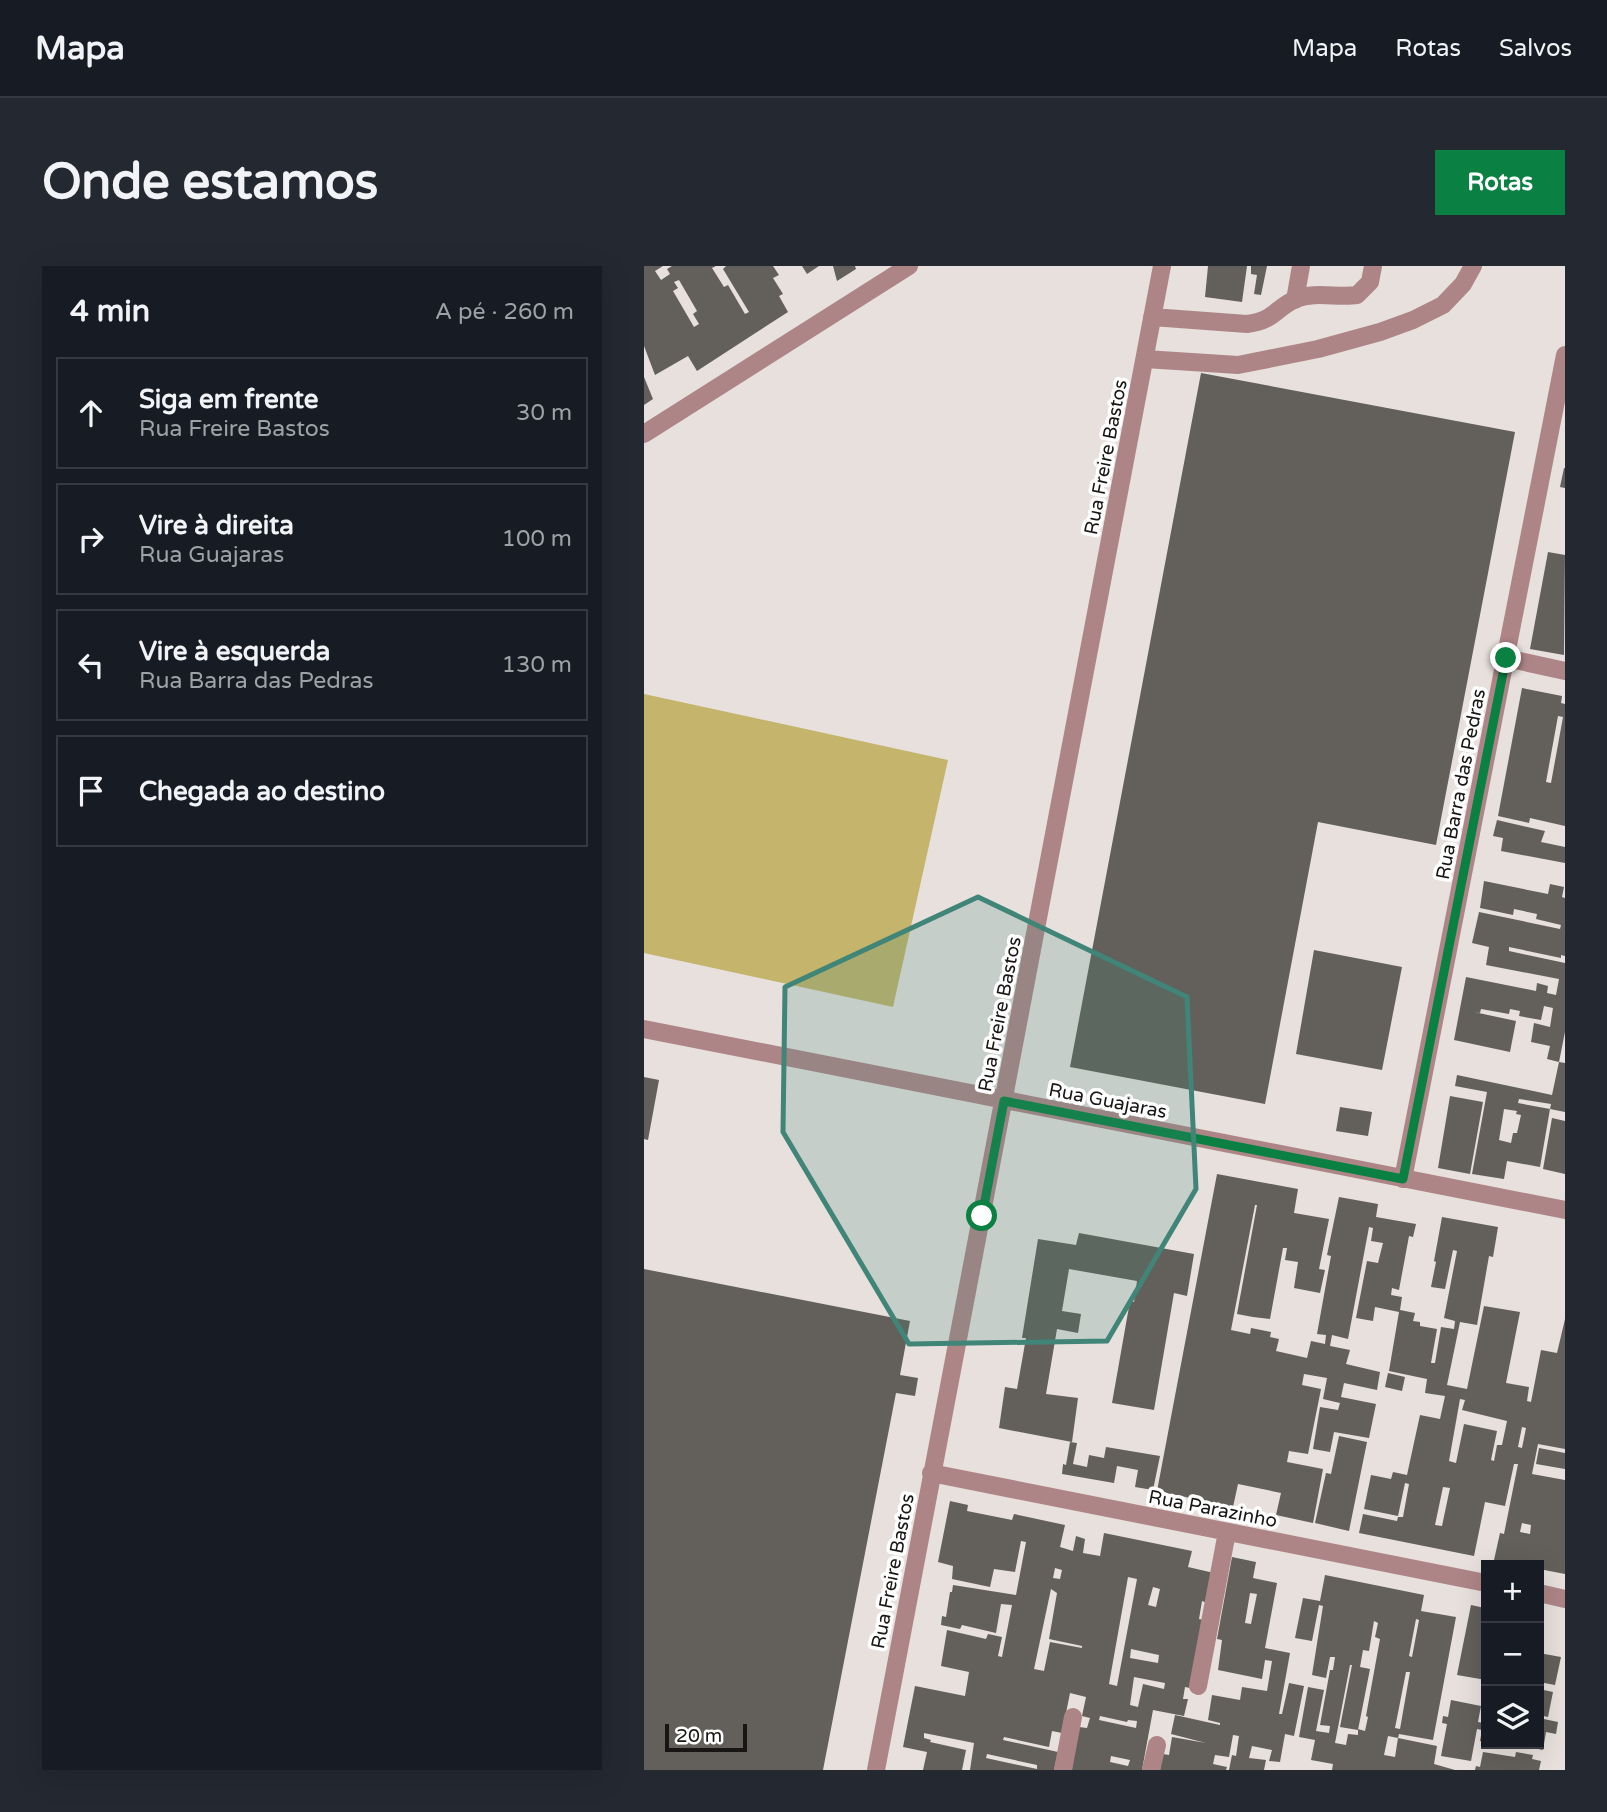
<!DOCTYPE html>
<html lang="pt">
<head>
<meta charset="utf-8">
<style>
	body { margin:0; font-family:"Varela Round",sans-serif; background:#242831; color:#f1f3f6 }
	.controls { position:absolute; right:21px; bottom:21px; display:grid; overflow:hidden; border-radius:0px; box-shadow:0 7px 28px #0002 }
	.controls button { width:63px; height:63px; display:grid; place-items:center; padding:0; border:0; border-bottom:2px solid #363941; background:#171b24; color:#f1f3f6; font:35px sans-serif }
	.scale { position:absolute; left:21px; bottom:18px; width:82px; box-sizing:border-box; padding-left:7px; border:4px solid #181615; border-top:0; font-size:19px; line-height:24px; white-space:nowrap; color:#181615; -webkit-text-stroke:5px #fff; paint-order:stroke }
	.stop { position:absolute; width:21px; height:21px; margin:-16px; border:5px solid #0b8043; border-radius:50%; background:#fff }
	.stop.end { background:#0b8043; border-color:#fff; box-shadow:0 2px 7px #0008 }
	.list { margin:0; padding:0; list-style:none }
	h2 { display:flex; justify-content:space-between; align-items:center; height:91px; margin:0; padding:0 28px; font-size:30px }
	h2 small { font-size:23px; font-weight:400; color:#9ea1a6 }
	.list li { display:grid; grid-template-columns:46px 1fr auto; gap:21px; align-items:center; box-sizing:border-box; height:112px; margin:0 14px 14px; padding:0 14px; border:2px solid #363941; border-radius:0px }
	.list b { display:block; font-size:26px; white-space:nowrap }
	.list p { margin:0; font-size:23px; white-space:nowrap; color:#9ea1a6 }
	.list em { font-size:23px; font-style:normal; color:#9ea1a6 }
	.icon { flex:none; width:38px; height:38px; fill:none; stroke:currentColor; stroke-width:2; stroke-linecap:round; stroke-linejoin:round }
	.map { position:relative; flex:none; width:921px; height:1504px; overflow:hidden; border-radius:0px }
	header { display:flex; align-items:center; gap:42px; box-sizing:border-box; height:98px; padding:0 35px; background:#171b24; border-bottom:2px solid #363941 }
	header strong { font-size:33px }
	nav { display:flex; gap:38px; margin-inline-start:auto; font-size:24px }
	.intro { display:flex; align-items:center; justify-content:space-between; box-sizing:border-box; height:168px; padding:0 42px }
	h1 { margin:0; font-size:49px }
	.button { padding:18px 32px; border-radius:0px; background:#0b8043; color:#fff; font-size:24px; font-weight:700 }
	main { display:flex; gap:42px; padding:0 42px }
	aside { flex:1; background:#171b24; border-radius:0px; box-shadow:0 7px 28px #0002 }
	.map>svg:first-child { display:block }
	.green { fill:#c4b46c }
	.building { fill:#635f5b; fill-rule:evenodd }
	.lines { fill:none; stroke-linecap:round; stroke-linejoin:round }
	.minor { stroke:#ae8587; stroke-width:18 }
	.route { stroke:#0b8043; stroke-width:9 }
	.marked { fill:#418578; fill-opacity:0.2; stroke:#418578; stroke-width:5; stroke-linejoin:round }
	.labels { text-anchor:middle; stroke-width:7; stroke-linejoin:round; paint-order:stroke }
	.street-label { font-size:19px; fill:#181615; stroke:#fff }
</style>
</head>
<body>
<header>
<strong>Mapa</strong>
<nav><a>Mapa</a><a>Rotas</a><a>Salvos</a></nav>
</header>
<div class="intro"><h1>Onde estamos</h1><a class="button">Rotas</a></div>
<main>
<aside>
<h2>4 min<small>A pé · 260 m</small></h2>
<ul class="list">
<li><svg class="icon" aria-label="ahead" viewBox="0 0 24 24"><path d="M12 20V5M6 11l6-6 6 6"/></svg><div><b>Siga em frente</b><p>Rua Freire Bastos</p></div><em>30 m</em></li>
<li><svg class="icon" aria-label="right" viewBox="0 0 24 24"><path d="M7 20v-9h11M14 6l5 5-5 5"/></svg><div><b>Vire à direita</b><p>Rua Guajaras</p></div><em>100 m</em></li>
<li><svg class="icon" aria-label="left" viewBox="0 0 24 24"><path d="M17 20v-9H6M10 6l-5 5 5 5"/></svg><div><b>Vire à esquerda</b><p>Rua Barra das Pedras</p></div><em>130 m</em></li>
<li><svg class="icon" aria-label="arrive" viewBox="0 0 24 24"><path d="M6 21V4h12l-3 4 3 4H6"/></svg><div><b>Chegada ao destino</b></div></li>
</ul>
</aside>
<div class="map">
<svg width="921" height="1504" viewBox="0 0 921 1504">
	<rect width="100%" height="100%" fill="#e7e0dd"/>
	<path class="green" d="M0,428L304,494L249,741L0,687Z"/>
	<path class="building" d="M0,0H19L11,5L17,14L26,8L23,3L28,0H72L68,2L80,21L84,19L101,48L105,46L79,3L82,0H129L135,9L129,12L139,28L135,30L144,46L53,105L44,90L11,109L0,80ZM35,14L53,45L49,48L55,58L50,61L29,25L34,22L30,16Z
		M158,0H175L163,8Z
		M189,0H211L212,3L193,15Z
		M564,0H603L598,36L561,31Z
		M607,0H623L617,29L610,28L613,9L607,8Z
		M557,107L871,166L792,579L674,556L621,838L426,801Z
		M0,111L9,133L0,139Z
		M920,202H921V222L916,221Z
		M904,286L921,289L920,389L886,383Z
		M878,422L918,430L917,437L921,438V560L886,552L885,557L854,550ZM914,450L919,451L907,517L902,516Z
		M853,554L901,565L897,576L921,581V597L857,585L859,572L849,570Z
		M840,615L904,628L906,618L920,621L918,631L921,632V690L917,689V692L865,681V685L921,697V766L915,796L921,797V846L906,843L896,901L863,895L860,913L828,908L843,826L811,820L813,809L908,829L915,796L903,793L906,780L887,776L890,757L906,761L909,742L900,740L897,754L875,750L876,745L866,743L865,748L837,743L836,747L830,746L872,755L866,786L810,774L822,711L892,725L893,717L904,720L903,727L912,729L915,713L842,699L845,681L828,677L835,646L916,663L917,659L892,653L893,648L870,643L869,649L836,642ZM875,833L907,838L906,843L874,837ZM860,843L873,845L872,848L877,849L873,867H869L867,877L855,874Z
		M670,684L758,701L738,804L652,788Z
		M0,811L15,814L4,874L0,873Z
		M806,830L839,836L826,908L794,902Z
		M696,841L728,846L724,870L692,865Z
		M908,852L921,855V908L899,903Z
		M573,908L654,923L650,947L685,953L675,1003L681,1004L676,1027L650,1022L654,996L641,994L643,982H639L626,1053L609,1051L593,1048L613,939H611L587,1064L606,1068L607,1062L627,1066L626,1071L635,1073L632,1085L663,1092L667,1075L681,1078L682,1069L673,1068L687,990L683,989L695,931L734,938L732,951L772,958L769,971L765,970L755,1024L748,1022L747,1029L758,1031L756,1044L771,1047L769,1055L776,1056V1060L793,1063L787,1097H791L797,1061L810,1063L811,1055L800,1052L813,985L809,984L801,1023L787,1021L792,996L790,995L798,951L854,961L849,991L845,990L833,1059L816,1056L803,1119L823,1123L840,1040L876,1046L862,1117L885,1121L883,1135L887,1136L897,1084L913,1087L921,1053V1183L894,1178L888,1208L921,1214V1308L895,1303V1299H877L850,1294L856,1267L860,1268L874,1198H870L861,1240L841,1236L830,1290L715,1267L719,1248L753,1255L754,1251H759L765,1218L761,1217L754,1250L720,1243L727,1209L747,1213L749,1206L763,1209L776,1149L796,1153L801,1130L781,1127L783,1113L745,1105L755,1046L731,1041L729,1055L712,1052L723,995L734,997L739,977L727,975L729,962L725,961L704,1073L688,1069L686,1080L706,1084L702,1098L736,1106L733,1124L700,1117L697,1131L732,1138L725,1172L690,1166L686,1186L669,1183L676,1141L694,1144L696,1137L679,1133L683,1112L660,1108L658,1119L677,1123L664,1188L645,1185L643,1196L679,1203L669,1257L632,1249L637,1227L599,1219L594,1218L589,1241L513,1225ZM816,1133L821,1134L818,1144L863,1155L858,1179H853L850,1195L847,1194L853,1165L820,1158L812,1197L805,1195ZM878,1161L882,1162L878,1182L874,1181ZM799,1221L806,1222L798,1260L791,1259ZM878,1257L887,1259L886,1268L876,1266Z
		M435,967L550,988L543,1030L530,1027L510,1144L468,1137L486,1035L490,1036L493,1015L425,1003L418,1045L437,1048L434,1067L413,1063L402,1128L434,1132L428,1176L355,1162L361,1121L373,1123L382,1072H378L394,973L432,979Z
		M0,1003L266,1055L256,1109L274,1112L271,1130L252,1127L179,1504H0Z
		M744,1107L761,1111L758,1125L741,1121Z
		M695,1170L723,1176L705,1265L671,1257L682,1207L687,1208Z
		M426,1176L433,1177L429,1198L443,1201L445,1189L460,1192L462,1181L516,1190L509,1224L491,1221L494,1204L473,1200L470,1217L418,1208L419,1198L422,1199Z
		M895,1182L921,1187V1203L892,1198Z
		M306,1235L324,1239L323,1245L368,1254L370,1248L421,1259L416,1281L429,1285L432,1270L441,1273L439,1287L456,1290L460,1267L548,1285L544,1301L570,1307L563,1337L558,1335L555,1353L560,1354L546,1422L541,1421L539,1433H544L540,1450L509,1444L498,1504H427L435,1461L443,1462L446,1452L438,1450L442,1431L426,1427L418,1467L408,1465L405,1481L360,1471L359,1474L414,1486L410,1504H326L330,1477L280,1467V1472L287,1474L286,1476L322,1484L318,1504H279L283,1486L259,1481L271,1420L321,1430L325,1406L297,1400L303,1364L342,1373L344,1368L358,1371L354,1390L358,1391L368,1339L357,1338L352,1367L318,1359L316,1363L297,1359L298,1350L302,1351L306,1326H308L309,1319L372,1329L382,1276L377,1275L371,1306L350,1303L346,1321L308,1313L309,1300L294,1296ZM411,1302L418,1304L416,1313L409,1312ZM484,1311L493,1313L473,1420L465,1418ZM509,1321L516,1323L512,1341L504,1339ZM407,1323L413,1327L405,1373L438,1380V1382L406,1376L400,1405L390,1403ZM487,1383L515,1389L514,1397L486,1392ZM490,1411L521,1417L520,1423L499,1418L494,1441L486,1439ZM456,1450L483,1456L484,1454L493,1455L492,1462L455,1454ZM343,1488L393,1499V1503L342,1492ZM467,1490L486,1494L484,1500L466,1496Z
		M588,1291L612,1296L609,1312L633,1317L621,1382L646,1387L635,1448H638L645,1417L660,1420L650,1470L641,1468L636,1496L625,1495L628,1484L608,1480L605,1492L622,1494L620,1504H585L588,1489L592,1490L595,1470L589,1469L585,1491L571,1489L569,1498L583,1501L582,1504H516L519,1488L525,1489L528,1471L562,1477L527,1468L531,1449L576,1459V1457L564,1454L568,1429L596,1434L598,1421L623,1425L628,1395L621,1394L618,1413L574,1404L578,1374L573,1373ZM606,1327L613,1328L607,1358L601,1357Z
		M681,1309L780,1329L777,1345L812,1351L789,1474L755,1468L754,1472L744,1470L740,1489L751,1491L754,1472L793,1480L790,1498L811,1504H688L689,1498L667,1494L671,1474L655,1471L664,1421L680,1424L672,1465L685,1467L686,1460L676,1459L686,1404H689L691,1391H686L682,1412L668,1409L679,1340L675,1339L668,1375L651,1372L659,1332L676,1335ZM772,1353L775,1354L768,1391L765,1390ZM730,1355L734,1357L731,1371L736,1373L722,1450L724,1451L721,1465L714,1463V1469L704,1468L702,1479L691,1477L706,1399H708L696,1461L714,1464L726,1403L716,1401L719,1384L725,1385ZM762,1406H766L756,1463L751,1462Z
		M827,1339L841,1342L838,1356L842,1357V1414L813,1409Z
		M895,1387L917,1391L911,1419L895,1416Z
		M895,1423L909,1426L904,1451L895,1449Z
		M807,1434L837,1440L834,1456L839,1457L842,1448V1476L836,1475L838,1464L833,1463L827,1495L797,1490L803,1458L798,1457L799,1450L804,1451Z
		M895,1452L914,1456L912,1468L902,1466L899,1484L872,1479L895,1478Z
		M839,1486L871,1491L872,1486L889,1489L888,1493L897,1495L895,1504H831L832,1500L836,1501Z"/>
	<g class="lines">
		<path class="minor" d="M651,34L657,0
			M508,51L603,58C632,54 631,42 652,33C671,25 694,32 713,29L726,16L729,0
			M501,93L594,99L674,83L736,66L769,54L799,39L819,18L829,0
			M0,168L265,0
			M862,392L921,405
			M0,763L921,944
			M759,913L921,89
			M287,1207L842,1317
			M895,1327L921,1333
			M554,1420L583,1266
			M232,1504L518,0
			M419,1504L429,1451
			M507,1504L513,1479"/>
	</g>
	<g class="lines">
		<path class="route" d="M338,950L360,835L759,913L862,392"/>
	</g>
	<path class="marked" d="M334,631L543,731L552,923L463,1075L265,1078L139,866L141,721Z"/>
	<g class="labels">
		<g class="street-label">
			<text transform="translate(461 191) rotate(-79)" y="7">Rua Freire Bastos</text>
			<text transform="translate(816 518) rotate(-79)" y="7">Rua Barra das Pedras</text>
			<text transform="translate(355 748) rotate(-79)" y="7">Rua Freire Bastos</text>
			<text transform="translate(464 834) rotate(11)" y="7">Rua Guajaras</text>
			<text transform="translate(569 1242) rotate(11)" y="7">Rua Parazinho</text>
			<text transform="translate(248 1305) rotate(-79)" y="7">Rua Freire Bastos</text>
		</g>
	</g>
</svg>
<div class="controls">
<button>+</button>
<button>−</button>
<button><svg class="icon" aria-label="layers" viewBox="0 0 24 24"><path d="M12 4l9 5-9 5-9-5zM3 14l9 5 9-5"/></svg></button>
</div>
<div class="scale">20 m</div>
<div class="stop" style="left:338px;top:950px"></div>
<div class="stop end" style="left:862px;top:392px"></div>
</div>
</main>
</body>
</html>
